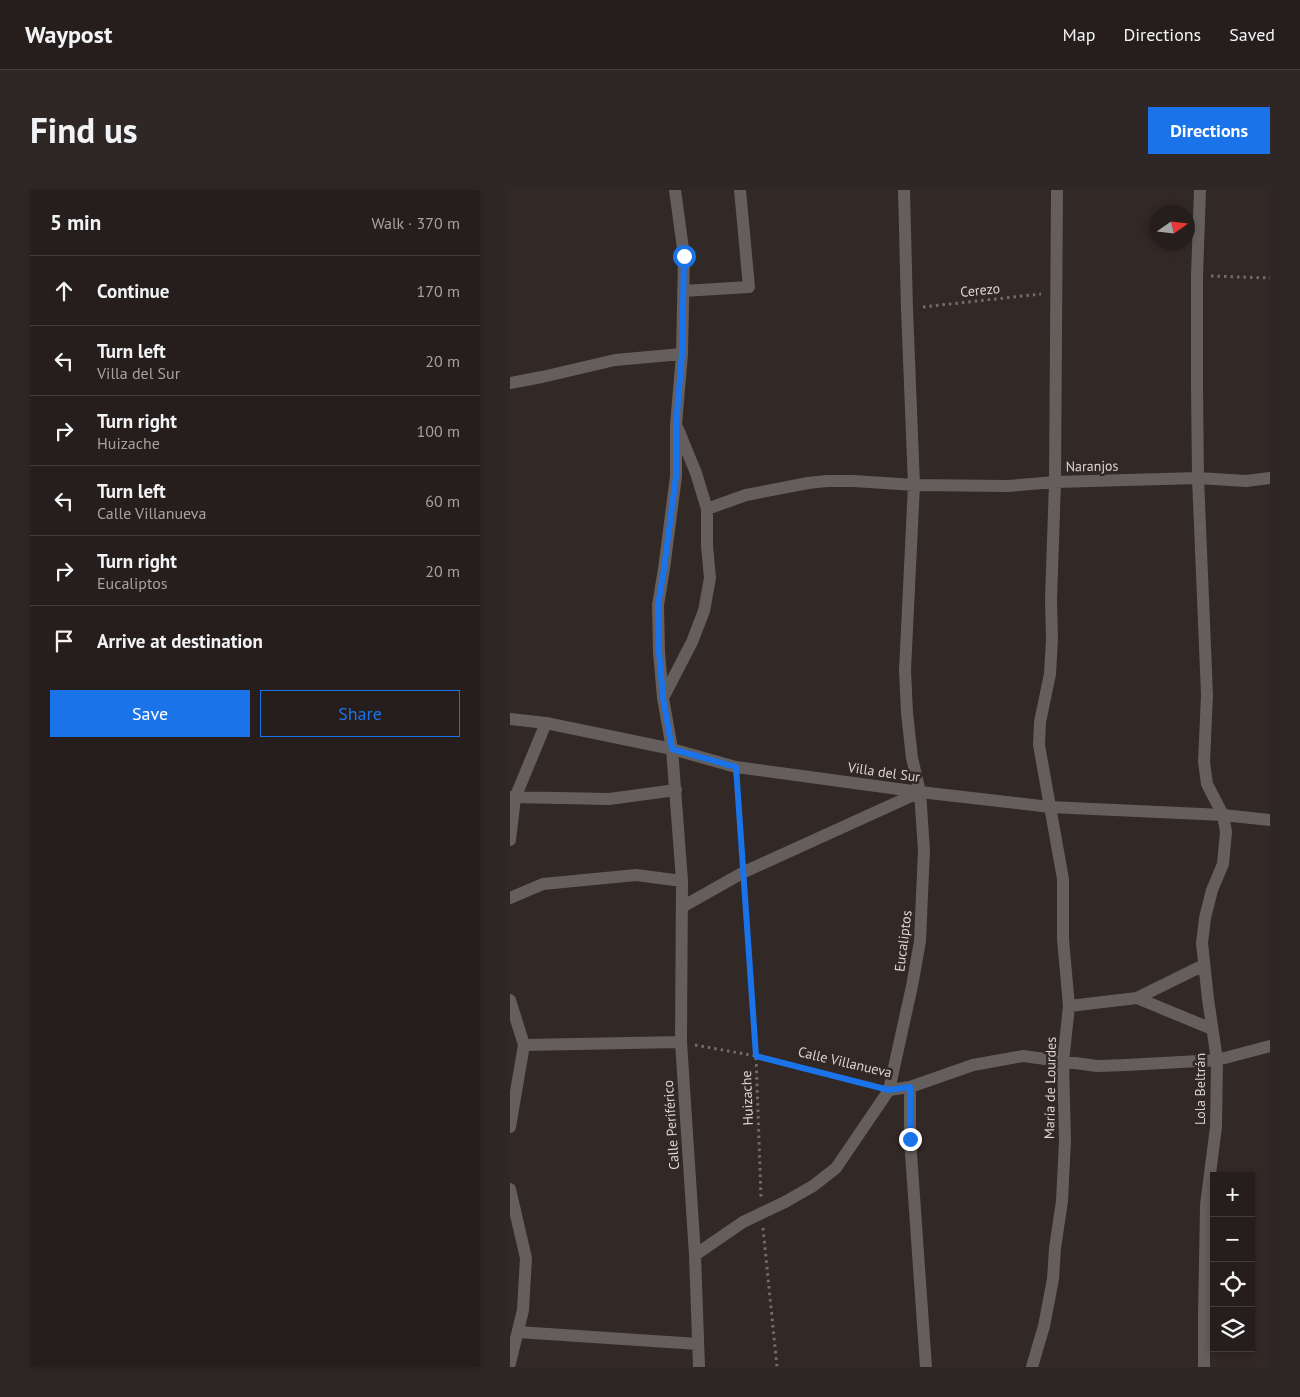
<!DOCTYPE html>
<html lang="en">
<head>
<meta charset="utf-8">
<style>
	body { margin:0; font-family:"PT Sans",sans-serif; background:#2e2725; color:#f1f3f6 }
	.controls { position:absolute; right:15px; bottom:15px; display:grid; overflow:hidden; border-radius:0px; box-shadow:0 2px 8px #0003 }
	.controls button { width:45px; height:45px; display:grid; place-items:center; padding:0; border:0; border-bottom:1px solid #423c3b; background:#261e1c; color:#f1f3f6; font:25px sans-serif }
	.compass { position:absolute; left:640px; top:15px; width:45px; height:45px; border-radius:50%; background:#261e1c; box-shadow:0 2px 8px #0003; rotate:76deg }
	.stop { position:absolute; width:15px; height:15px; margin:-11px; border:4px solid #1a73e8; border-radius:50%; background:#fff }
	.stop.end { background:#1a73e8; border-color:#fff; box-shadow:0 1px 5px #0008 }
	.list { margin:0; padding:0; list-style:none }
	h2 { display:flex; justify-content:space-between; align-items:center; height:65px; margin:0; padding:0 20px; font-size:21px }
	h2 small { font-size:16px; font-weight:400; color:#a4a2a3 }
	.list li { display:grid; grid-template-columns:32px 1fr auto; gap:15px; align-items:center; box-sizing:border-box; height:70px; padding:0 20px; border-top:1px solid #423c3b }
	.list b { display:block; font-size:19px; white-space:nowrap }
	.list p { margin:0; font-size:16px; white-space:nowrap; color:#a4a2a3 }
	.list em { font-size:16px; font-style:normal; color:#a4a2a3 }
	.actions { display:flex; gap:10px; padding:15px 20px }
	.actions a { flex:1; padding:11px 0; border:1px solid #1a73e8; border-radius:0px; text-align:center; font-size:18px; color:#1a73e8 }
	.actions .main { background:#1a73e8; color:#fff }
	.icon { flex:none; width:28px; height:28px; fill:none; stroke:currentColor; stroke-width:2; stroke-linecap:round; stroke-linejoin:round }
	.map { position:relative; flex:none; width:760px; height:1177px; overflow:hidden; border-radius:0px }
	header { display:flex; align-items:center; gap:30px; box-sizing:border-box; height:70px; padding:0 25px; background:#261e1c; border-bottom:1px solid #423c3b }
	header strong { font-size:24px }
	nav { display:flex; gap:28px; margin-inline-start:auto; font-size:18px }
	.intro { display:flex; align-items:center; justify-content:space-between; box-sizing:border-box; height:120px; padding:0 30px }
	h1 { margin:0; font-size:35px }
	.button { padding:12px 22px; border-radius:0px; background:#1a73e8; color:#fff; font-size:18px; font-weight:700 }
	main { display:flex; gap:30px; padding:0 30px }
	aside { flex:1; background:#261e1c; border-radius:0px; box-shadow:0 2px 8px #0003 }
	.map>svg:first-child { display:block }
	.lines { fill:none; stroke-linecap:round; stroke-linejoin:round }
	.path { stroke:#756c6a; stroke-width:3; stroke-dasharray:2.5 4; stroke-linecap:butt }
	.minor { stroke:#645e5d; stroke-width:12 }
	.tertiary { stroke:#645e5d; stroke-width:12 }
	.route { stroke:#1a73e8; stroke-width:6 }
	.labels { text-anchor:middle; stroke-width:5; stroke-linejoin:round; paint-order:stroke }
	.street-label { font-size:14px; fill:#dcd5d3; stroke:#322825 }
</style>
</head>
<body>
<header>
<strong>Waypost</strong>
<nav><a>Map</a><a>Directions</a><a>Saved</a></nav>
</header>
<div class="intro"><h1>Find us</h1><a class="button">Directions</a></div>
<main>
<aside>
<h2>5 min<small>Walk · 370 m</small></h2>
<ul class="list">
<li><svg class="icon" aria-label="ahead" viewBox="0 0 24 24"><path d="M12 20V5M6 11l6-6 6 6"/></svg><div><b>Continue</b></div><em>170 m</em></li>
<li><svg class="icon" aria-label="left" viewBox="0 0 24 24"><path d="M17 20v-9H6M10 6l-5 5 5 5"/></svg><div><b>Turn left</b><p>Villa del Sur</p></div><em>20 m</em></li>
<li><svg class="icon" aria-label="right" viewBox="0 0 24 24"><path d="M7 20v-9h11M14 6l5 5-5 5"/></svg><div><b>Turn right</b><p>Huizache</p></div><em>100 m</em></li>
<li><svg class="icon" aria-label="left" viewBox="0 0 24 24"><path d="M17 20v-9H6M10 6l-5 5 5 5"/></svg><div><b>Turn left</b><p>Calle Villanueva</p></div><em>60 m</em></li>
<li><svg class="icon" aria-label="right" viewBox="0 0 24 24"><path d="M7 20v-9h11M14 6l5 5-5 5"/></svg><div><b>Turn right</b><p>Eucaliptos</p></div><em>20 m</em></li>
<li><svg class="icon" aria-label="arrive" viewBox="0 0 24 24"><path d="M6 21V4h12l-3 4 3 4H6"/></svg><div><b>Arrive at destination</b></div></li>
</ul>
<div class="actions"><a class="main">Save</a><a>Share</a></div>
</aside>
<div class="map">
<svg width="760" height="1177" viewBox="0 0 760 1177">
	<rect width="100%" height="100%" fill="#322825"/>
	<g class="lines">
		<path class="path" d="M701,86L760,88
			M413,117L531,104
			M227,592L233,668
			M235,699L246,866L251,1007
			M185,855L246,866L364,896
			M253,1038L267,1177"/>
		<path class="minor" d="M165,0L174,66L172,164L166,235V286L154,379L148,415L149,462L153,508L162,559L172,691L171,852L185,1065L189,1177
			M690,0L687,86V196L688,288L697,505L694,572L697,594L713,625L716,642L713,674L702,700L695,728L692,753L698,809L707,870L706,937L696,1015L694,1128V1177
			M173,101L239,97L230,0
			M0,193L32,187L105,170L172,164
			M197,319L236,305L298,293L317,291H344L404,295L498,296L545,292L688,288L736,291L760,288
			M153,508L182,452L194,421L200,388L197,356V319L186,283L168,239
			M0,607L99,609L166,600
			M0,650L5,608L36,533
			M0,708L33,694L126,685L172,691
			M172,717L234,682L410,602
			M627,808L702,839
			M0,810L14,855L0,937
			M559,816L627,808L694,775
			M14,855L171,852
			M400,897V949L416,1177
			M379,900L400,897L463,875L513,866L587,876L616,875L707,870L760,856
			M0,999L16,1068L13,1120L0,1173
			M185,1065L233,1032L275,1012L303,996L326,978L379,900L402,796L410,751L414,660L410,602L402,568L397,523L395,480L404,295L397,119L394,0
			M8,1142L188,1154
			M522,1177L534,1136L543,1089L545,1058L552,1011L555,950L553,872L559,816L553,749V689L529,555L530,532L540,484L542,449L541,410L545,292L547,0"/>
		<path class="tertiary" d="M0,529L36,533L162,559L226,577L410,602L540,617L713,625L760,630"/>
	</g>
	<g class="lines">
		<path class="route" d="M174,66L172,164L166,235V286L154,379L148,415L149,462L153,508L162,559L226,577L246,866L379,900L400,897V949"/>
	</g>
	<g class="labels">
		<g class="street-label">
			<text transform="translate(470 100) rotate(-6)" y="5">Cerezo</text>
			<text transform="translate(582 276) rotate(-1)" y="5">Naranjos</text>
			<text transform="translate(374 582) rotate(8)" y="5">Villa del Sur</text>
			<text transform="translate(393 751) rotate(-83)" y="5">Eucaliptos</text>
			<text transform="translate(335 872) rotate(13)" y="5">Calle Villanueva</text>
			<text transform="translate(540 898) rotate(-89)" y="5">María de Lourdes</text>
			<text transform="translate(690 899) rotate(-90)" y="5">Lola Beltrán</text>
			<text transform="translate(237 908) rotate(-92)" y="5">Huizache</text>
			<text transform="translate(161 935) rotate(-94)" y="5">Calle Periférico</text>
		</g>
	</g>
</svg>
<div class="controls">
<button>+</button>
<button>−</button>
<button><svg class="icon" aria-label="locate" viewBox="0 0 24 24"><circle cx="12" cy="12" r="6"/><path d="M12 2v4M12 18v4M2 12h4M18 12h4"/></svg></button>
<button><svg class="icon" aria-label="layers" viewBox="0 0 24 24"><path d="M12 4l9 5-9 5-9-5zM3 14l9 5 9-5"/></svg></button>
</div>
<svg class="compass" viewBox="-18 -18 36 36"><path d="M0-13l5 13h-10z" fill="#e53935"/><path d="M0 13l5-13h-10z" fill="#a4a2a3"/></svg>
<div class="stop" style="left:174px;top:66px"></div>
<div class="stop end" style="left:400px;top:949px"></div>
</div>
</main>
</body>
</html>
